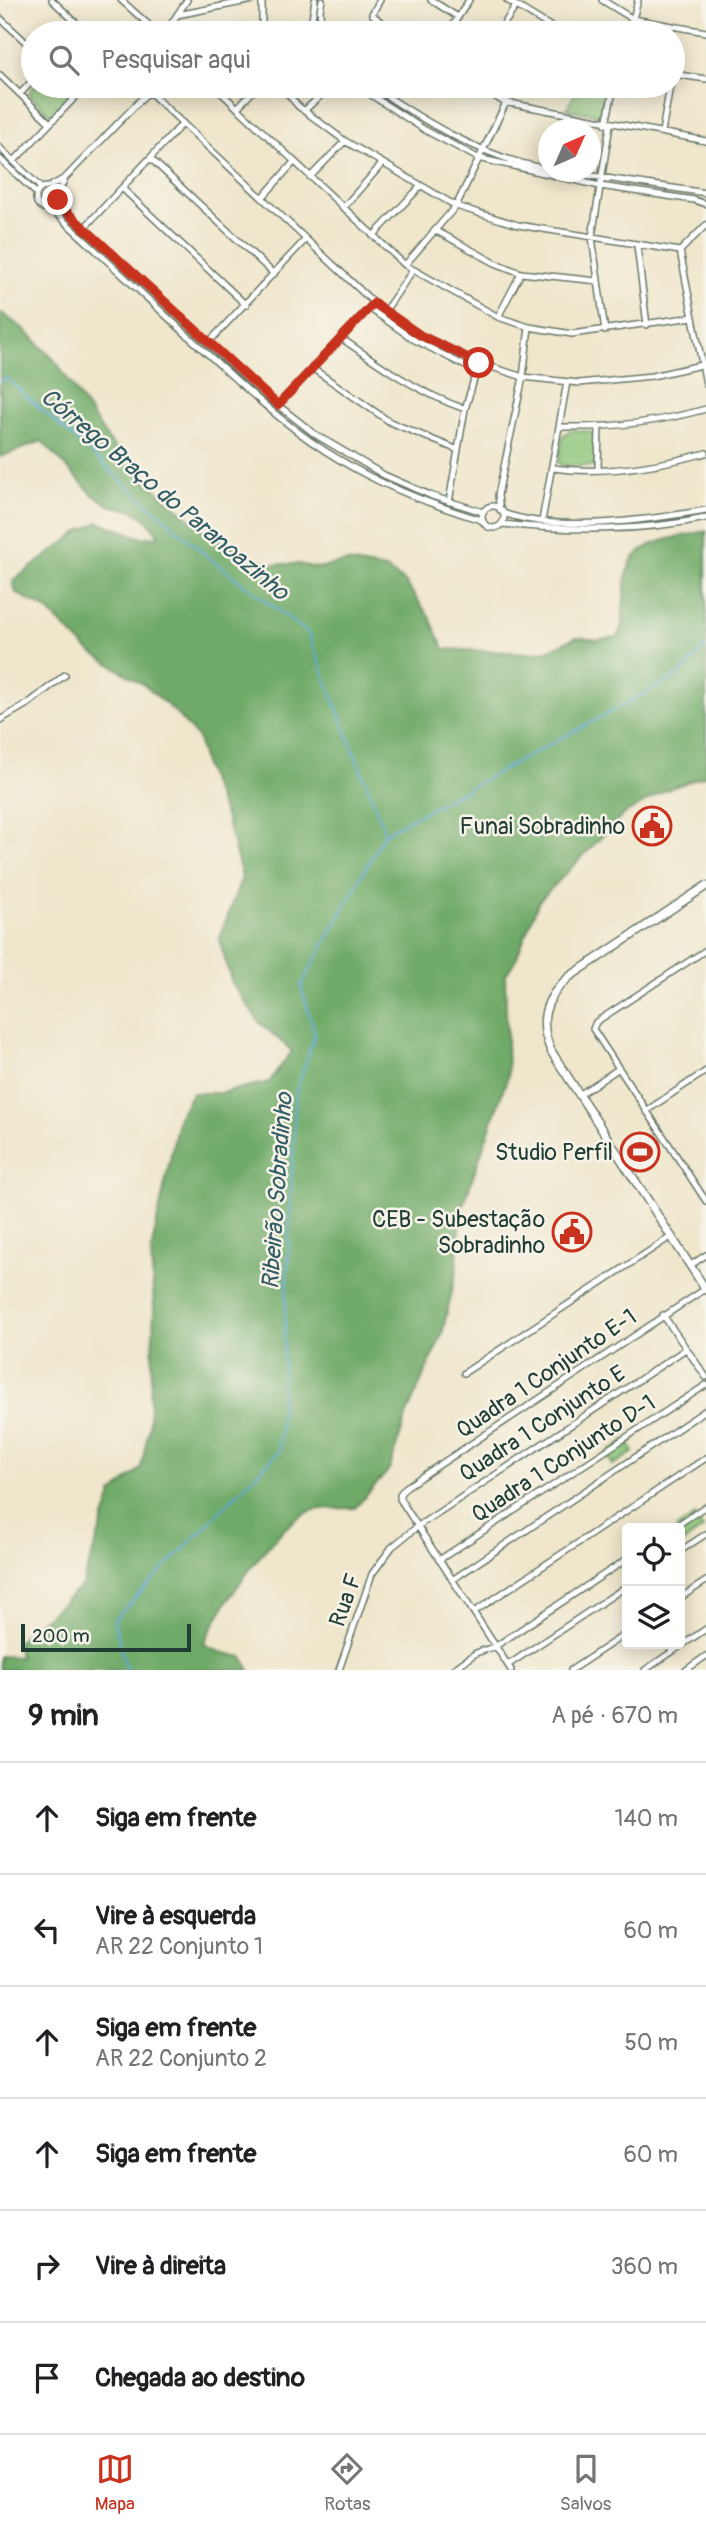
<!DOCTYPE html>
<html lang="pt">
<head>
<meta charset="utf-8">
<style>
	body { margin:0; font-family:Pangolin,sans-serif; background:#f6f6f6; color:#202124 }
	.controls { position:absolute; right:21px; bottom:21px; display:grid; overflow:hidden; border-radius:7px; box-shadow:0 4px 18px #0003 }
	.controls button { width:63px; height:63px; display:grid; place-items:center; padding:0; border:0; border-bottom:2px solid #e0e0e0; background:#fff; color:#202124; font:35px sans-serif }
	.compass { position:absolute; left:538px; top:119px; width:63px; height:63px; border-radius:50%; background:#fff; box-shadow:0 4px 18px #0003; rotate:45deg }
	.scale { position:absolute; left:21px; bottom:18px; width:170px; box-sizing:border-box; padding-left:7px; border:4px solid #1f3d34; border-top:0; font-size:19px; line-height:24px; white-space:nowrap; color:#1f3d34; -webkit-text-stroke:5px #f7f3e8; paint-order:stroke }
	.stop { position:absolute; width:21px; height:21px; margin:-16px; border:5px solid #c8321e; border-radius:50%; background:#fff }
	.stop.end { background:#c8321e; border-color:#fff; box-shadow:0 2px 7px #0008 }
	.list { margin:0; padding:0; list-style:none }
	h2 { display:flex; justify-content:space-between; align-items:center; height:91px; margin:0; padding:0 28px; font-size:30px }
	h2 small { font-size:23px; font-weight:400; color:#757577 }
	.list li { display:grid; grid-template-columns:46px 1fr auto; gap:21px; align-items:center; box-sizing:border-box; height:112px; padding:0 28px; border-top:2px solid #e0e0e0 }
	.list b { display:block; font-size:26px; white-space:nowrap }
	.list p { margin:0; font-size:23px; white-space:nowrap; color:#757577 }
	.list em { font-size:23px; font-style:normal; color:#757577 }
	.icon { flex:none; width:38px; height:38px; fill:none; stroke:currentColor; stroke-width:2; stroke-linecap:round; stroke-linejoin:round }
	.map { position:relative; flex:none; width:706px; height:1670px; overflow:hidden }
	.search { position:absolute; background:#fff; box-shadow:0 4px 18px #0003; left:21px; right:21px; top:21px; height:77px; display:flex; align-items:center; gap:18px; box-sizing:border-box; padding:0 24px; border-radius:38px; color:#757577; font-size:26px }
	.sheet { height:763px; background:#fff }
	nav { display:flex; justify-content:space-around; align-items:center; box-sizing:border-box; height:98px; border-top:2px solid #e0e0e0; background:#fff; font-size:19px; color:#757577 }
	nav a { display:grid; justify-items:center; gap:4px }
	nav .on { color:#c8321e }
	.map>svg:first-child { display:block }
	.green { fill:#8bc478; stroke:#558056; stroke-width:2 }
	.forest { fill:#70aa68; stroke:#48744e; stroke-width:2 }
	.lines { fill:none; stroke-linecap:round; stroke-linejoin:round }
	.stream { stroke:#5ea9d6; stroke-width:2 }
	.minor-casing { stroke:#687869; stroke-width:8 }
	.major-casing { stroke:#687869; stroke-width:10 }
	.minor { stroke:#fff; stroke-width:5 }
	.major { stroke:#fff; stroke-width:7 }
	.route { stroke:#c8321e; stroke-width:9 }
	.labels { text-anchor:middle; stroke-width:5; stroke-linejoin:round; paint-order:stroke }
	.poi-label { font-size:23px; fill:#1f3d34; stroke:#f7f3e8; text-anchor:end }
	.street-label { font-size:23px; fill:#1f3d34; stroke:#f7f3e8 }
	.water-label { font-size:24px; font-style:italic; fill:#325d65; stroke:#f7f3e8 }
</style>
</head>
<body>
<div class="map">
<svg width="706" height="1670" viewBox="0 0 706 1670">
	<rect width="100%" height="100%" fill="#f7f3e8"/>
	<filter id="ink" filterUnits="userSpaceOnUse"><feTurbulence type="fractalNoise" baseFrequency=".0143" numOctaves="2"/><feDisplacementMap in="SourceGraphic" scale="14" xChannelSelector="R" yChannelSelector="G"/><feConvolveMatrix kernelMatrix="1 2 1 2 8 2 1 2 1" color-interpolation-filters="sRGB"/></filter>
	<filter id="wash" filterUnits="userSpaceOnUse"><feTurbulence type="fractalNoise" baseFrequency=".00686" numOctaves="4" result="noise"/><feDisplacementMap in="SourceGraphic" scale="28" xChannelSelector="R" yChannelSelector="G"/><feGaussianBlur stdDeviation="1.57" result="paint"/><feColorMatrix in="noise" values="0 0 0 0 0 0 0 0 0 0 0 0 0 0 0 0 0 1.4 0 .05"/><feComposite in="paint" operator="in"/></filter>
	<g filter="url(#wash)">
		<rect width="100%" height="100%" fill="#efe6cb"/>
		<path class="green" d="M33,86H68L74,93L54,114L50,115L29,94Z
			M580,86H611L604,116L566,109Z
			M571,430L588,431L595,435L596,462L593,466H562L558,462L563,435Z
			M626,1440L634,1452L613,1465L606,1453Z
			M695,1516L703,1529L682,1543L680,1528H677Z"/>
		<path class="forest" d="M0,312L24,329L56,362L107,438L136,473L205,531L268,564H298L318,568L347,562L386,569L405,582L430,618L444,649L527,653L548,651L576,637L598,640L617,637C626,620 621,618 624,600C625,590 625,577 629,567C639,539 682,537 706,531V775L666,790L623,815L539,901L516,959L505,976L508,1076L460,1214L456,1274L442,1334L407,1414L389,1470L355,1508C341,1509 319,1506 306,1513C273,1529 219,1609 204,1644L220,1652L242,1657L250,1670H0V1656L20,1657L17,1642L82,1586L112,1494L141,1468L149,1428L154,1310L151,1251L179,1116L192,1093H219L269,1082L292,1051L260,1023L232,983L219,939L242,877L226,818L205,768L198,738L173,710L144,685L89,651L46,609L16,593L13,581L80,531L99,522L142,538L159,536L147,520L132,510L111,506L93,495L42,441L0,457Z"/>
		<g class="lines">
			<path class="stream" d="M0,381L6,378L208,557L308,633L385,832
				M126,1670L114,1620L279,1451L296,1092L315,1034L301,986L385,833L677,676L706,647"/>
		</g>
	</g>
	<g filter="url(#ink)">
		<g class="lines">
			<defs>
				<path id="minor" d="M52,0L87,33
					M121,0L158,33
					M380,0L372,14L393,33
					M431,0L458,17
					M507,0L561,33
					M602,0L633,19L706,32
					M177,15L253,0
					M0,18L33,49
					M633,19L638,0
					M311,25L315,0
					M321,27L320,10L322,0
					M165,33L187,0
					M262,33V0
					M307,33L308,27L314,24L321,27L323,33
					M448,33L469,0
					M498,33L516,6
					M673,74L706,79
					M0,75L50,123
					M143,86L374,303L420,335L479,363L523,377L579,383L652,376L706,364
					M214,86L405,265L498,317L529,327L572,334L693,317
					M281,86L298,106L345,141L456,206L518,225L680,251
					M357,86L425,130L478,158L600,186L694,200L706,204
					M372,86C425,122 483,158 548,169
					M478,86L504,102L706,141
					M20,94L33,80
					M237,108L258,86
					M304,111L331,86
					M606,124L614,86
					M662,132L670,86
					M0,148L41,188
					M150,158L274,274
					M0,159L36,193
					M14,161L86,86
					M566,172L706,193
					M310,177L345,141
					M65,178L154,86
					M49,187L65,178L57,197
					M36 198a11 11 0 1 1 22 0a11 11 0 1 1-22 0Z
					M122,188L246,305
					M262,198L294,162
					M57,203L261,392L316,435L384,475L432,496L483,512
					M343,208L382,164
					M51,209C105,258 157,308 211,357C252,394 292,432 340,460C384,487 432,505 481,520
					M85,227L183,123
					M435,230L495,263L521,273L598,281
					M373,236L420,187
					M637,246L647,325
					M680,251L706,384
					M680,251L706,225
					M405,265L456,206L514,86
					M369,308L413,339L477,372
					M385,311L413,270
					M498,317L521,273
					M605,331L592,237L610,125
					M341,338C381,366 419,393 465,409
					M208,343L306,239
					M312,368L390,422L458,450
					M277,406L374,303
					M561,427C610,428 659,422 706,409
					M553,468C602,475 658,466 706,453
					M598,469L599,426
					M449,502L465,409L479,363
					M482 517a11 11 0 1 1 22 0a11 11 0 1 1-22 0Z
					M500,510L498,495L523,377L529,327
					M503,513C559,533 648,520 706,510
					M542,521L567,382
					M502,524C571,531 638,532 706,518
					M0,720L29,703L65,675
					M706,950L596,1022L593,1029L706,1201
					M579,1095L618,1069
					M646,1111L706,1071
					M691,1265L706,1255
					M663,1315L706,1377
					M464,1373L672,1236
					M673,1528L706,1506
					M680,1551L706,1534
					M439,1560L706,1385
					M452,1580L706,1410
					M680,1598L706,1581
					M474,1612L706,1458
					M508,1665L627,1586
					M339,1670L372,1574L392,1547L418,1526L686,1349
					M452,1670L476,1653L496,1646L627,1559
					M511,1670L400,1499V1494L406,1487L705,1289
					M571,1670L627,1633
					M645,1670L706,1629
					M686,1670L706,1656"/>
				<path id="major" d="M706,886L569,977C544,999 538,1021 551,1051L706,1290"/>
			</defs>
			<use href="#minor" class="minor-casing"/>
			<use href="#major" class="major-casing"/>
			<use href="#minor" class="minor"/>
			<use href="#major" class="major"/>
		</g>
	</g>
	<g class="lines" filter="url(#ink)">
		<path class="route" d="M58,200L57,203L278,405L374,303L420,335L479,363"/>
	</g>
	<defs>
		<symbol id="civic-ring" viewBox="-11 -11 22 22"><circle r="9.5" fill="#f7f3e8" stroke="#c8321e" stroke-width="1.5"/><path d="M-.6-6.5H3V-4.5H.6V-3L4-1V1h2V6H-6V1h2V-1L-.6-3ZM-1.2 2.5V6h2.4V2.5Z" fill="#c8321e"/></symbol>
		<symbol id="stadium-ring" viewBox="-11 -11 22 22"><circle r="9.5" fill="#f7f3e8" stroke="#c8321e" stroke-width="1.5"/><path d="M0-5a6.5 5 0 1 0 0 10a6.5 5 0 1 0 0-10ZM-3.5-1.8h7v3.6h-7Z" fill="#c8321e"/></symbol>
	</defs>
	<g fill-rule="evenodd">
		<use href="#civic-ring" x="630" y="804" width="44" height="44"/>
		<use href="#stadium-ring" x="618" y="1130" width="44" height="44"/>
		<use href="#civic-ring" x="550" y="1210" width="44" height="44"/>
	</g>
	<g class="labels">
		<g class="poi-label">
			<text x="625" y="834">Funai Sobradinho</text>
			<text x="613" y="1160">Studio Perfil</text>
			<text x="545" y="1227">CEB - Subestação<tspan x="545" dy="26">Sobradinho</tspan></text>
		</g>
		<g class="street-label">
			<text transform="translate(546 1373) rotate(-34)" y="8">Quadra 1 Conjunto E-1</text>
			<text transform="translate(542 1423) rotate(-33)" y="8">Quadra 1 Conjunto E</text>
			<text transform="translate(563 1458) rotate(-33)" y="8">Quadra 1 Conjunto D-1</text>
			<text transform="translate(345 1600) rotate(-70)" y="8">Rua F</text>
		</g>
		<g class="water-label">
			<text transform="translate(165 494) rotate(40)" y="8">Córrego Braço do Paranoazinho</text>
			<text transform="translate(277 1191) rotate(-86)" y="8">Ribeirão Sobradinho</text>
		</g>
	</g>
</svg>
<div class="controls">
<button><svg class="icon" aria-label="locate" viewBox="0 0 24 24"><circle cx="12" cy="12" r="6"/><path d="M12 2v4M12 18v4M2 12h4M18 12h4"/></svg></button>
<button><svg class="icon" aria-label="layers" viewBox="0 0 24 24"><path d="M12 4l9 5-9 5-9-5zM3 14l9 5 9-5"/></svg></button>
</div>
<svg class="compass" viewBox="-18 -18 36 36"><path d="M0-13l5 13h-10z" fill="#e53935"/><path d="M0 13l5-13h-10z" fill="#757577"/></svg>
<div class="scale">200 m</div>
<div class="stop" style="left:479px;top:363px"></div>
<div class="stop end" style="left:58px;top:200px"></div>
<div class="search"><svg class="icon" aria-label="search" viewBox="0 0 24 24"><circle cx="10" cy="10" r="6"/><path d="M15 15l6 6"/></svg>Pesquisar aqui</div>
</div>
<section class="sheet">
<h2>9 min<small>A pé · 670 m</small></h2>
<ul class="list">
<li><svg class="icon" aria-label="ahead" viewBox="0 0 24 24"><path d="M12 20V5M6 11l6-6 6 6"/></svg><div><b>Siga em frente</b></div><em>140 m</em></li>
<li><svg class="icon" aria-label="left" viewBox="0 0 24 24"><path d="M17 20v-9H6M10 6l-5 5 5 5"/></svg><div><b>Vire à esquerda</b><p>AR 22 Conjunto 1</p></div><em>60 m</em></li>
<li><svg class="icon" aria-label="ahead" viewBox="0 0 24 24"><path d="M12 20V5M6 11l6-6 6 6"/></svg><div><b>Siga em frente</b><p>AR 22 Conjunto 2</p></div><em>50 m</em></li>
<li><svg class="icon" aria-label="ahead" viewBox="0 0 24 24"><path d="M12 20V5M6 11l6-6 6 6"/></svg><div><b>Siga em frente</b></div><em>60 m</em></li>
<li><svg class="icon" aria-label="right" viewBox="0 0 24 24"><path d="M7 20v-9h11M14 6l5 5-5 5"/></svg><div><b>Vire à direita</b></div><em>360 m</em></li>
<li><svg class="icon" aria-label="arrive" viewBox="0 0 24 24"><path d="M6 21V4h12l-3 4 3 4H6"/></svg><div><b>Chegada ao destino</b></div></li>
</ul>
</section>
<nav>
<a class="on"><svg class="icon" aria-label="map" viewBox="0 0 24 24"><path d="M3 6l6-2 6 2 6-2v14l-6 2-6-2-6 2zM9 4v14M15 6v14"/></svg>Mapa</a>
<a><svg class="icon" aria-label="directions" viewBox="0 0 24 24"><path d="M12 3l9 9-9 9-9-9zM9 14v-3h6M13 9l2 2-2 2"/></svg>Rotas</a>
<a><svg class="icon" aria-label="saved" viewBox="0 0 24 24"><path d="M7 4h10v16l-5-4-5 4z"/></svg>Salvos</a>
</nav>
</body>
</html>
